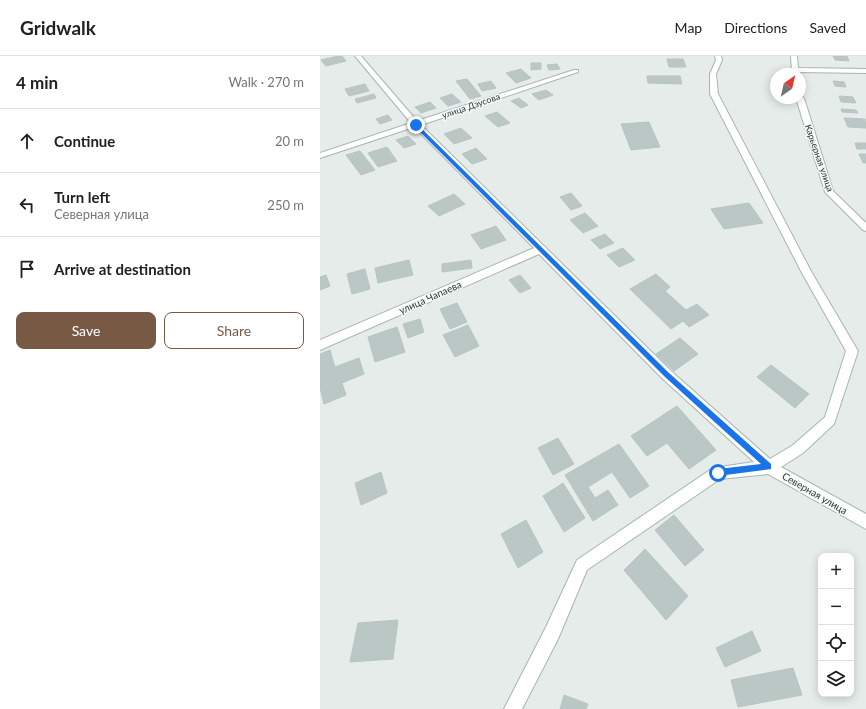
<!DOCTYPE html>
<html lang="en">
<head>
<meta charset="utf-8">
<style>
	body { margin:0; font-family:Lato,sans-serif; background:#f6f6f6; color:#202124 }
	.controls { position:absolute; right:12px; bottom:12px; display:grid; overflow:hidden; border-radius:8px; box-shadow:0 2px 10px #0003 }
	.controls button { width:36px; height:36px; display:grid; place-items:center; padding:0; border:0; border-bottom:1px solid #e0e0e0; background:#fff; color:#202124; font:20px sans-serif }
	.compass { position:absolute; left:450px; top:12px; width:36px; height:36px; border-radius:50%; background:#fff; box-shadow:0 2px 10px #0003; rotate:34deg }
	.stop { position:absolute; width:12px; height:12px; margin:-9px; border:3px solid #1a73e8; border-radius:50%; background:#fff }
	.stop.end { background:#1a73e8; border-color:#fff; box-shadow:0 1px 4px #0008 }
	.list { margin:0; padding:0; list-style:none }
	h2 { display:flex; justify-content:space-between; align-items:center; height:52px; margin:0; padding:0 16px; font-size:17px }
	h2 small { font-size:13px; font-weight:400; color:#757577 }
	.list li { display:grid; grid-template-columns:26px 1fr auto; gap:12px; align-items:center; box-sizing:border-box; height:64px; padding:0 16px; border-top:1px solid #e0e0e0 }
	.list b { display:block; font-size:15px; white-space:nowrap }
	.list p { margin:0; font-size:13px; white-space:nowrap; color:#757577 }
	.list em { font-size:13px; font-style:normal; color:#757577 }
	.actions { display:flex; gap:8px; padding:12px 16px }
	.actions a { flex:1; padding:9px 0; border:1px solid #785a44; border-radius:8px; text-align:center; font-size:14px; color:#785a44 }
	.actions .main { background:#785a44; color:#fff }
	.icon { flex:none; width:22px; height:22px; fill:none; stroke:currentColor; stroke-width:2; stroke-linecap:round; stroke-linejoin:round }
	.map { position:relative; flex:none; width:546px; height:653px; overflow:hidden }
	header { display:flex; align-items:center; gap:24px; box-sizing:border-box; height:56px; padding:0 20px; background:#fff; border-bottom:1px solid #e0e0e0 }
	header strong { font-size:19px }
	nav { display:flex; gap:22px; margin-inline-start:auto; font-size:14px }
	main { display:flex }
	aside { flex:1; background:#fff }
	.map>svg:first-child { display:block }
	.building { fill:#bac7c4; stroke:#b8c5c2 }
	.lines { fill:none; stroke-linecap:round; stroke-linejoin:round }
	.minor-casing { stroke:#a8b4b2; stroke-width:2 }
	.minor { fill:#fff; fill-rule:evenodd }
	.route { fill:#1a73e8 }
	.labels { text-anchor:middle; stroke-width:3; stroke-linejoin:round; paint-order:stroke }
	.far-street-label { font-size:9px; fill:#263c3a; stroke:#f5f9f8 }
	.street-label { font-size:10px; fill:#263c3a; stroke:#f5f9f8 }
</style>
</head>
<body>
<header>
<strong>Gridwalk</strong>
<nav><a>Map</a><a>Directions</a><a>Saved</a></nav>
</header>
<main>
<aside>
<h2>4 min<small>Walk · 270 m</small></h2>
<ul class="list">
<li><svg class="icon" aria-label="ahead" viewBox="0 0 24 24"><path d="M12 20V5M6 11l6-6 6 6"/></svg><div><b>Continue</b></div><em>20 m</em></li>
<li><svg class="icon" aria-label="left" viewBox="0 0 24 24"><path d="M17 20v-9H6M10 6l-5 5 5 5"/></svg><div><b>Turn left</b><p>Северная улица</p></div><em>250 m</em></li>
<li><svg class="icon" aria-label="arrive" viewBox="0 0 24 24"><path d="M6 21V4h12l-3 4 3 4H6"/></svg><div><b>Arrive at destination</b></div></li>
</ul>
<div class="actions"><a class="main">Save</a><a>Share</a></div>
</aside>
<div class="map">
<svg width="546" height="653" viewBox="0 0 546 653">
	<rect width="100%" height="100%" fill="#e5ecea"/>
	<path class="building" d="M18,0H22L26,5L6,10L1,4Z
		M513,0H527L529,5L515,4Z
		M347,3H363L366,11H349Z
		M211,7H221V13L211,14Z
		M237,8L240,13L229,14L227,9Z
		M201,13L211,22L196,27L186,17Z
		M327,20H360L362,28L328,27Z
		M147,23L161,40L150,43L136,25Z
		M171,25L176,32L162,35L158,28Z
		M513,25L524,26L526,31L515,30Z
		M45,28L49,35L29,40L25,33Z
		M226,34L233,39L219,44L212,38Z
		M54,38L56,42L37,47L35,43Z
		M132,38L141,46L128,50L120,42Z
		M519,40L533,41L536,47L521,46Z
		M199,42L208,49L201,52L191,45Z
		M110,46L116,52L101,57L95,51Z
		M521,53L536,54L538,57L522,56Z
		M177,56L190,67L178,71L165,60Z
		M68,59L72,64L60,68L56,63Z
		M524,62L545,63L546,72L528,71Z
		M329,66L340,91L311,94L301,68Z
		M141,72L152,82L134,88L124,78Z
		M88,80L96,88L84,92L76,84Z
		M535,87H546V93H537Z
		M67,91L77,105L58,111L48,97Z
		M156,92L167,103L152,108L142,98Z
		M40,95L55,114L41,119L26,99Z
		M539,98H546V107H543Z
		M251,137L262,150L251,154L240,141Z
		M134,138L145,148L119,160L108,150Z
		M429,147L443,167L404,173L391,153Z
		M265,157L278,170L263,177L250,164Z
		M176,170L186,184L161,193L151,179Z
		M285,178L294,187L280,193L271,184Z
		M303,192L315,204L299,211L287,199Z
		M89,204L93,219L58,227L55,212Z
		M151,204L152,212L122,216V208Z
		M45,213L50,233L32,238L27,218Z
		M336,218L350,231L345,235L366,254L377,248L389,259L369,271L363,265L351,273L310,233Z
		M6,219L10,230L0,234V221Z
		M200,219L211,232L200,237L189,224Z
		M137,247L147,266L130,273L120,253Z
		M100,263L104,276L88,282L83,268Z
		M148,269L159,290L135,301L123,279Z
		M77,271L85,296L55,306L48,281Z
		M360,282L378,298L354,315L336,298Z
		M10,294L15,311L39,302L44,318L22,327L26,339L4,348L0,332V298Z
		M451,309L489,338L475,352L437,321Z
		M357,350L396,394L369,413L347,387L327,400L311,380Z
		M238,382L254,408L233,419L218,392Z
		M299,388L329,430L310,442L292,416L268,431L275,442L288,434L298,449L273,465L245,419Z
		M61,416L67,437L41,449L35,427Z
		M243,427L265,462L244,476L223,440Z
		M354,459L384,494L365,510L335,474Z
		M206,464L223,496L198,512L181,478Z
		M325,493L368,540L346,564L304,514Z
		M78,564L73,603L30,606L38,567Z
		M432,575L441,595L405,611L396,592Z
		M473,612L482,639L418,651L411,624Z
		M244,639L268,648L266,653H240Z"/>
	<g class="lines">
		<defs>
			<path id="minor" d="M35,0H41L97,65L254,14H258V16L101,69L351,315L450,403L473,389L505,361L526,295L482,217L390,38V18L396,4L395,0H401L402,4L396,18L398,38L492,217L538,295L514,368L483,397L461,411L546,458V473L448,418L400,423L267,514L238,583L202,653H184L226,571L257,504L393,412L434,406L343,323L219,198L0,294V284L214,192L94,71L0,102V97L91,67Z
				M471,0H477L478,12L546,13V17L478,16V18H472Z
				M480,40L484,42L513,135L546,167V175L543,174L505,136L476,42H480Z"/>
		</defs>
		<use href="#minor" class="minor-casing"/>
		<use href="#minor" class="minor"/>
	</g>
	<path class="route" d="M94,68H97L349,317L451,408V413L398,420L395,419L394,417L398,413L441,408L345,321L94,70Z"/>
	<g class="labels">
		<g class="far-street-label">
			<text transform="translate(151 50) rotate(-19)" y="3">улица Дзусова</text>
			<text transform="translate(499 102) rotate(71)" y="3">Карьерная улица</text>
		</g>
		<g class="street-label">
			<text transform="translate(110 241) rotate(-24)" y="4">улица Чапаева</text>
			<text transform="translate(495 437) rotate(30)" y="4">Северная улица</text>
		</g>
	</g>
</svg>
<div class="controls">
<button>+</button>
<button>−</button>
<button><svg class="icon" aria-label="locate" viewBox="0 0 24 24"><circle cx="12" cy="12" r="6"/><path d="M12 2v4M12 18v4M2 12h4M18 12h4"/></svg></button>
<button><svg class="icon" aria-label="layers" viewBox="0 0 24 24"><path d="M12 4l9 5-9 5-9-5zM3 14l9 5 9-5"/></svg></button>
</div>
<svg class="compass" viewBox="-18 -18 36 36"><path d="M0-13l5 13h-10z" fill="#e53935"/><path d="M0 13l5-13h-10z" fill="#757577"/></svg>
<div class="stop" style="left:398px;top:417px"></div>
<div class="stop end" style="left:96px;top:69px"></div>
</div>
</main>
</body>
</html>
